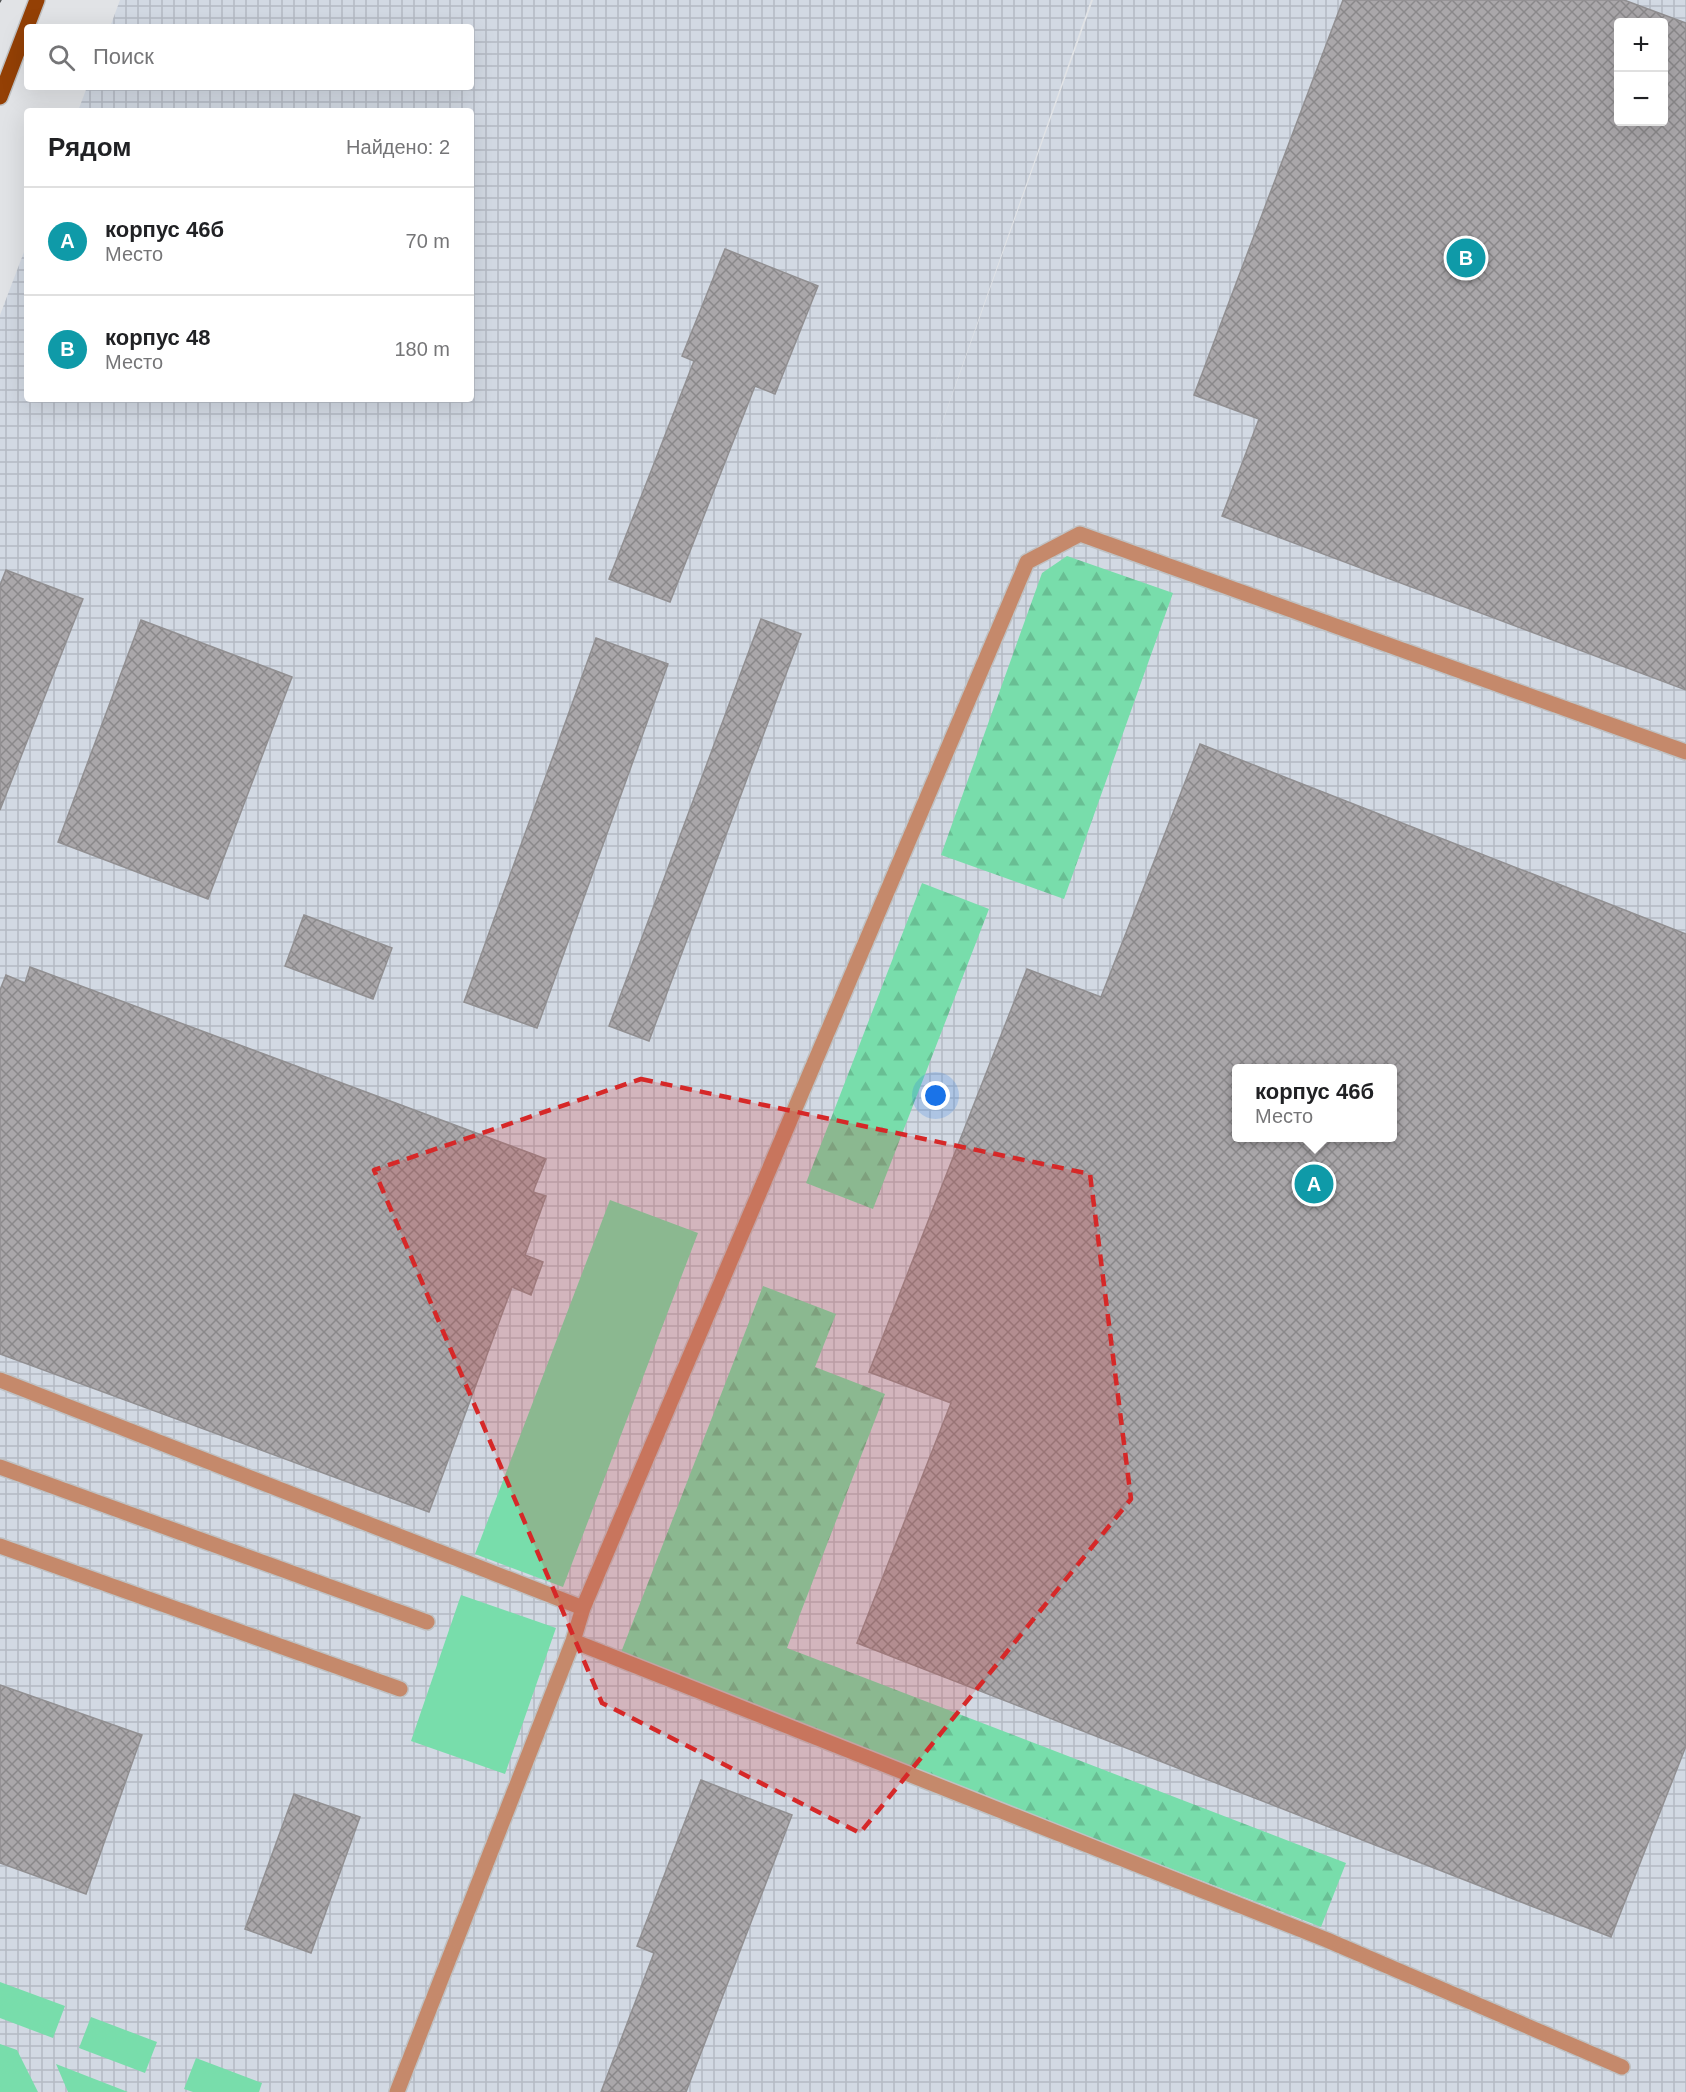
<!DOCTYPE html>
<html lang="ru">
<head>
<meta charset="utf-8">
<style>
	body { margin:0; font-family:Arial,sans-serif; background:#f2f2f2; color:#202124 }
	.controls { position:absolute; right:18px; top:18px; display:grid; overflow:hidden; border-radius:6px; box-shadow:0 6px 24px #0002 }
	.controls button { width:54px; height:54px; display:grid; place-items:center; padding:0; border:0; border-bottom:2px solid #e0e0e0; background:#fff; color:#202124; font:30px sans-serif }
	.you { position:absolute; left:936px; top:1096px; width:21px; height:21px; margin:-15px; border:4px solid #fff; border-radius:50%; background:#1a73e8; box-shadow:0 0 0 9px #1a73e833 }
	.badge { display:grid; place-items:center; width:39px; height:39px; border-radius:50%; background:#db2777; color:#fff; font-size:20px; font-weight:700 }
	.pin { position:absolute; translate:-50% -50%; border:3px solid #fff; box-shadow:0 2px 6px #0006 }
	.popup { position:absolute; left:1232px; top:1064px; width:165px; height:78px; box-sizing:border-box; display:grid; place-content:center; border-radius:6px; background:#fff; filter:drop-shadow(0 2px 4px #0005); font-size:20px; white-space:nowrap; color:#757577 }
	.popup b { font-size:22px; color:#202124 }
	.popup::after { content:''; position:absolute; left:50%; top:100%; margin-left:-12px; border:12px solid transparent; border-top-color:#fff }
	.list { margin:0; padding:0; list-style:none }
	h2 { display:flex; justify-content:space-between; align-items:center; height:78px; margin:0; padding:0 24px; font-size:26px }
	h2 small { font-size:20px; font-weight:400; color:#757577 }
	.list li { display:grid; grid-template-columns:39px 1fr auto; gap:18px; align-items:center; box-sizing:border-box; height:108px; padding:0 24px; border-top:2px solid #e0e0e0 }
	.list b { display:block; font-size:22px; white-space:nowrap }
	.list p { margin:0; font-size:20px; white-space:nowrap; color:#757577 }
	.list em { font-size:20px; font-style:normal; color:#757577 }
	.icon { flex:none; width:33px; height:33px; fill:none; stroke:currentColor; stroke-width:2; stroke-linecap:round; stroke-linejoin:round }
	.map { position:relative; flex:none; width:1686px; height:2092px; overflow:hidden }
	.search { position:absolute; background:#fff; box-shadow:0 6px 24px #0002; left:24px; top:24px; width:450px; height:66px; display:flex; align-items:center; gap:15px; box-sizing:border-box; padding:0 21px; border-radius:6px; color:#757577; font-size:22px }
	.panel { position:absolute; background:#fff; box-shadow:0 6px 24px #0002; left:24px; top:108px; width:450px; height:294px; border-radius:6px }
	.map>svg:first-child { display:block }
	.industrial { fill:url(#industrial-grid); fill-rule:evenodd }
	.green { fill:#78ddab }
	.forest { fill:url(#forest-firs) }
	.building { fill:url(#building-cross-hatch); stroke:#918f91; stroke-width:1.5; fill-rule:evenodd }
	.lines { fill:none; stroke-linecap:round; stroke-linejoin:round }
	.minor-casing { stroke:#bfc1c3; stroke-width:18 }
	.major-casing { stroke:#bfc1c3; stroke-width:18 }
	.minor { stroke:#c5896b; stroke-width:15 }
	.major { stroke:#944005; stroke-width:15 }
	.tram { stroke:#525455; stroke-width:1.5 }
	.marked { fill:#d62828; fill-opacity:0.2; stroke:#d62828; stroke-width:4.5; stroke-dasharray:12 8; stroke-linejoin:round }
</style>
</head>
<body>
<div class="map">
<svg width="1686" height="2092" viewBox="0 0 1686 2092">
	<defs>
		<pattern id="industrial-grid" width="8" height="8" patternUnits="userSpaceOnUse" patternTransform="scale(1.5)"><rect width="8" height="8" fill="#d2d9e3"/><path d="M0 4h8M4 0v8" fill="none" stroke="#b4bac3"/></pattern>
		<pattern id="forest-firs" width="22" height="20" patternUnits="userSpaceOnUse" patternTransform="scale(1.5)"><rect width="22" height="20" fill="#78ddab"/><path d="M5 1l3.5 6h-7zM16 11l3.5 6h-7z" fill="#68be93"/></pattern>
		<pattern id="building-cross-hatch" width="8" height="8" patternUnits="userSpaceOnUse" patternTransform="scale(1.5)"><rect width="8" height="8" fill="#aaa7aa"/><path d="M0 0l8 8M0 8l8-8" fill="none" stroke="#8a888a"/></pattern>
	</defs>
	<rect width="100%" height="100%" fill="#e1e3e6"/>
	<path class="industrial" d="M120,0H1091L923,477L1093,0H1686V2092H0V315L27,244V399H471V111H78L87,87H471V27H110ZM1618,22H1664V122H1618ZM1236,1068H1392V1138H1236Z"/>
	<path class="green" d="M610,1200L698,1233L563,1587L475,1554Z
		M461,1595L556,1628L505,1774L411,1741Z
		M0,1982L65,2006L53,2038L0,2018Z
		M91,2017L157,2042L145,2073L79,2048Z
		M0,2044L17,2050L38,2092H0Z
		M196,2058L262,2083L259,2092H193L184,2089Z
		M56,2064L128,2092H68Z"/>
	<path class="forest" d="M1067,556L1173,593L1064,899L941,855L1042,573Z
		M922,883L989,909L873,1209L806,1183Z
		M763,1286L836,1314L815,1367L885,1394L787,1648L1346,1863L1321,1927L620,1655Z"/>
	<path class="building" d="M1343,0H1624L1686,23V690L1222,516L1259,419L1194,395ZM1618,22H1664V122H1618Z
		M725,249L818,286L775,394L755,386L670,602L609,579L694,361L682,356Z
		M6,570L83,599L0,810V585Z
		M761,619L801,634L649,1041L609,1026Z
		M141,620L292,677L208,899L58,842Z
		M596,638L668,664L537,1028L464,1002Z
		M1200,744L1686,934V1746L1611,1937L857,1643L951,1403L869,1372L1027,969L1101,997ZM1236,1068H1392V1138H1236Z
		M304,915L392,948L373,999L285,966Z
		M30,967L546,1159L533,1192L546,1196L525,1255L543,1262L531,1295L512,1287L429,1512L0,1354V990L6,975L25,983Z
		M0,1685L142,1735L86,1894L0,1863Z
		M701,1780L792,1815L686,2092H601L654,1953L637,1946Z
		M294,1794L360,1817L311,1953L245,1929Z"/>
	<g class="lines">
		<defs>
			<path id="minor" d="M0,1380L583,1608
				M0,1467L427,1622
				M0,1546L400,1689
				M573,1641L1327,1940L1622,2067
				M397,2092L573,1641L583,1608L1027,562L1080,534L1686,752"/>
			<path id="major" d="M0,97L37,0"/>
		</defs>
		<use href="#minor" class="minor-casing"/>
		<use href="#major" class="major-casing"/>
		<use href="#minor" class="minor"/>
		<use href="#major" class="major"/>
		<path class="tram" d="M0,2L1,0"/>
	</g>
	<path class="marked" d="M641,1079L1090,1174L1131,1499L860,1833L602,1703L374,1170Z"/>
</svg>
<div class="controls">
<button>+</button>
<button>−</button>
</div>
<div class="you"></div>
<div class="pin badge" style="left:1314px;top:1184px;background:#0f9aa8">A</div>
<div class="popup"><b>корпус 46б</b>Место</div>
<div class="pin badge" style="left:1466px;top:258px;background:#0f9aa8">B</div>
<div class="search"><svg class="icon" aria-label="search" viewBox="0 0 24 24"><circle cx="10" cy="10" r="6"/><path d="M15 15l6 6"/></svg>Поиск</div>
<section class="panel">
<h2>Рядом<small>Найдено: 2</small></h2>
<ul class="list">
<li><span class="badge" style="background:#0f9aa8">A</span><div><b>корпус 46б</b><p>Место</p></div><em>70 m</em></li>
<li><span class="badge" style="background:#0f9aa8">B</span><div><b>корпус 48</b><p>Место</p></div><em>180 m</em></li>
</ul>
</section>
</div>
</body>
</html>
